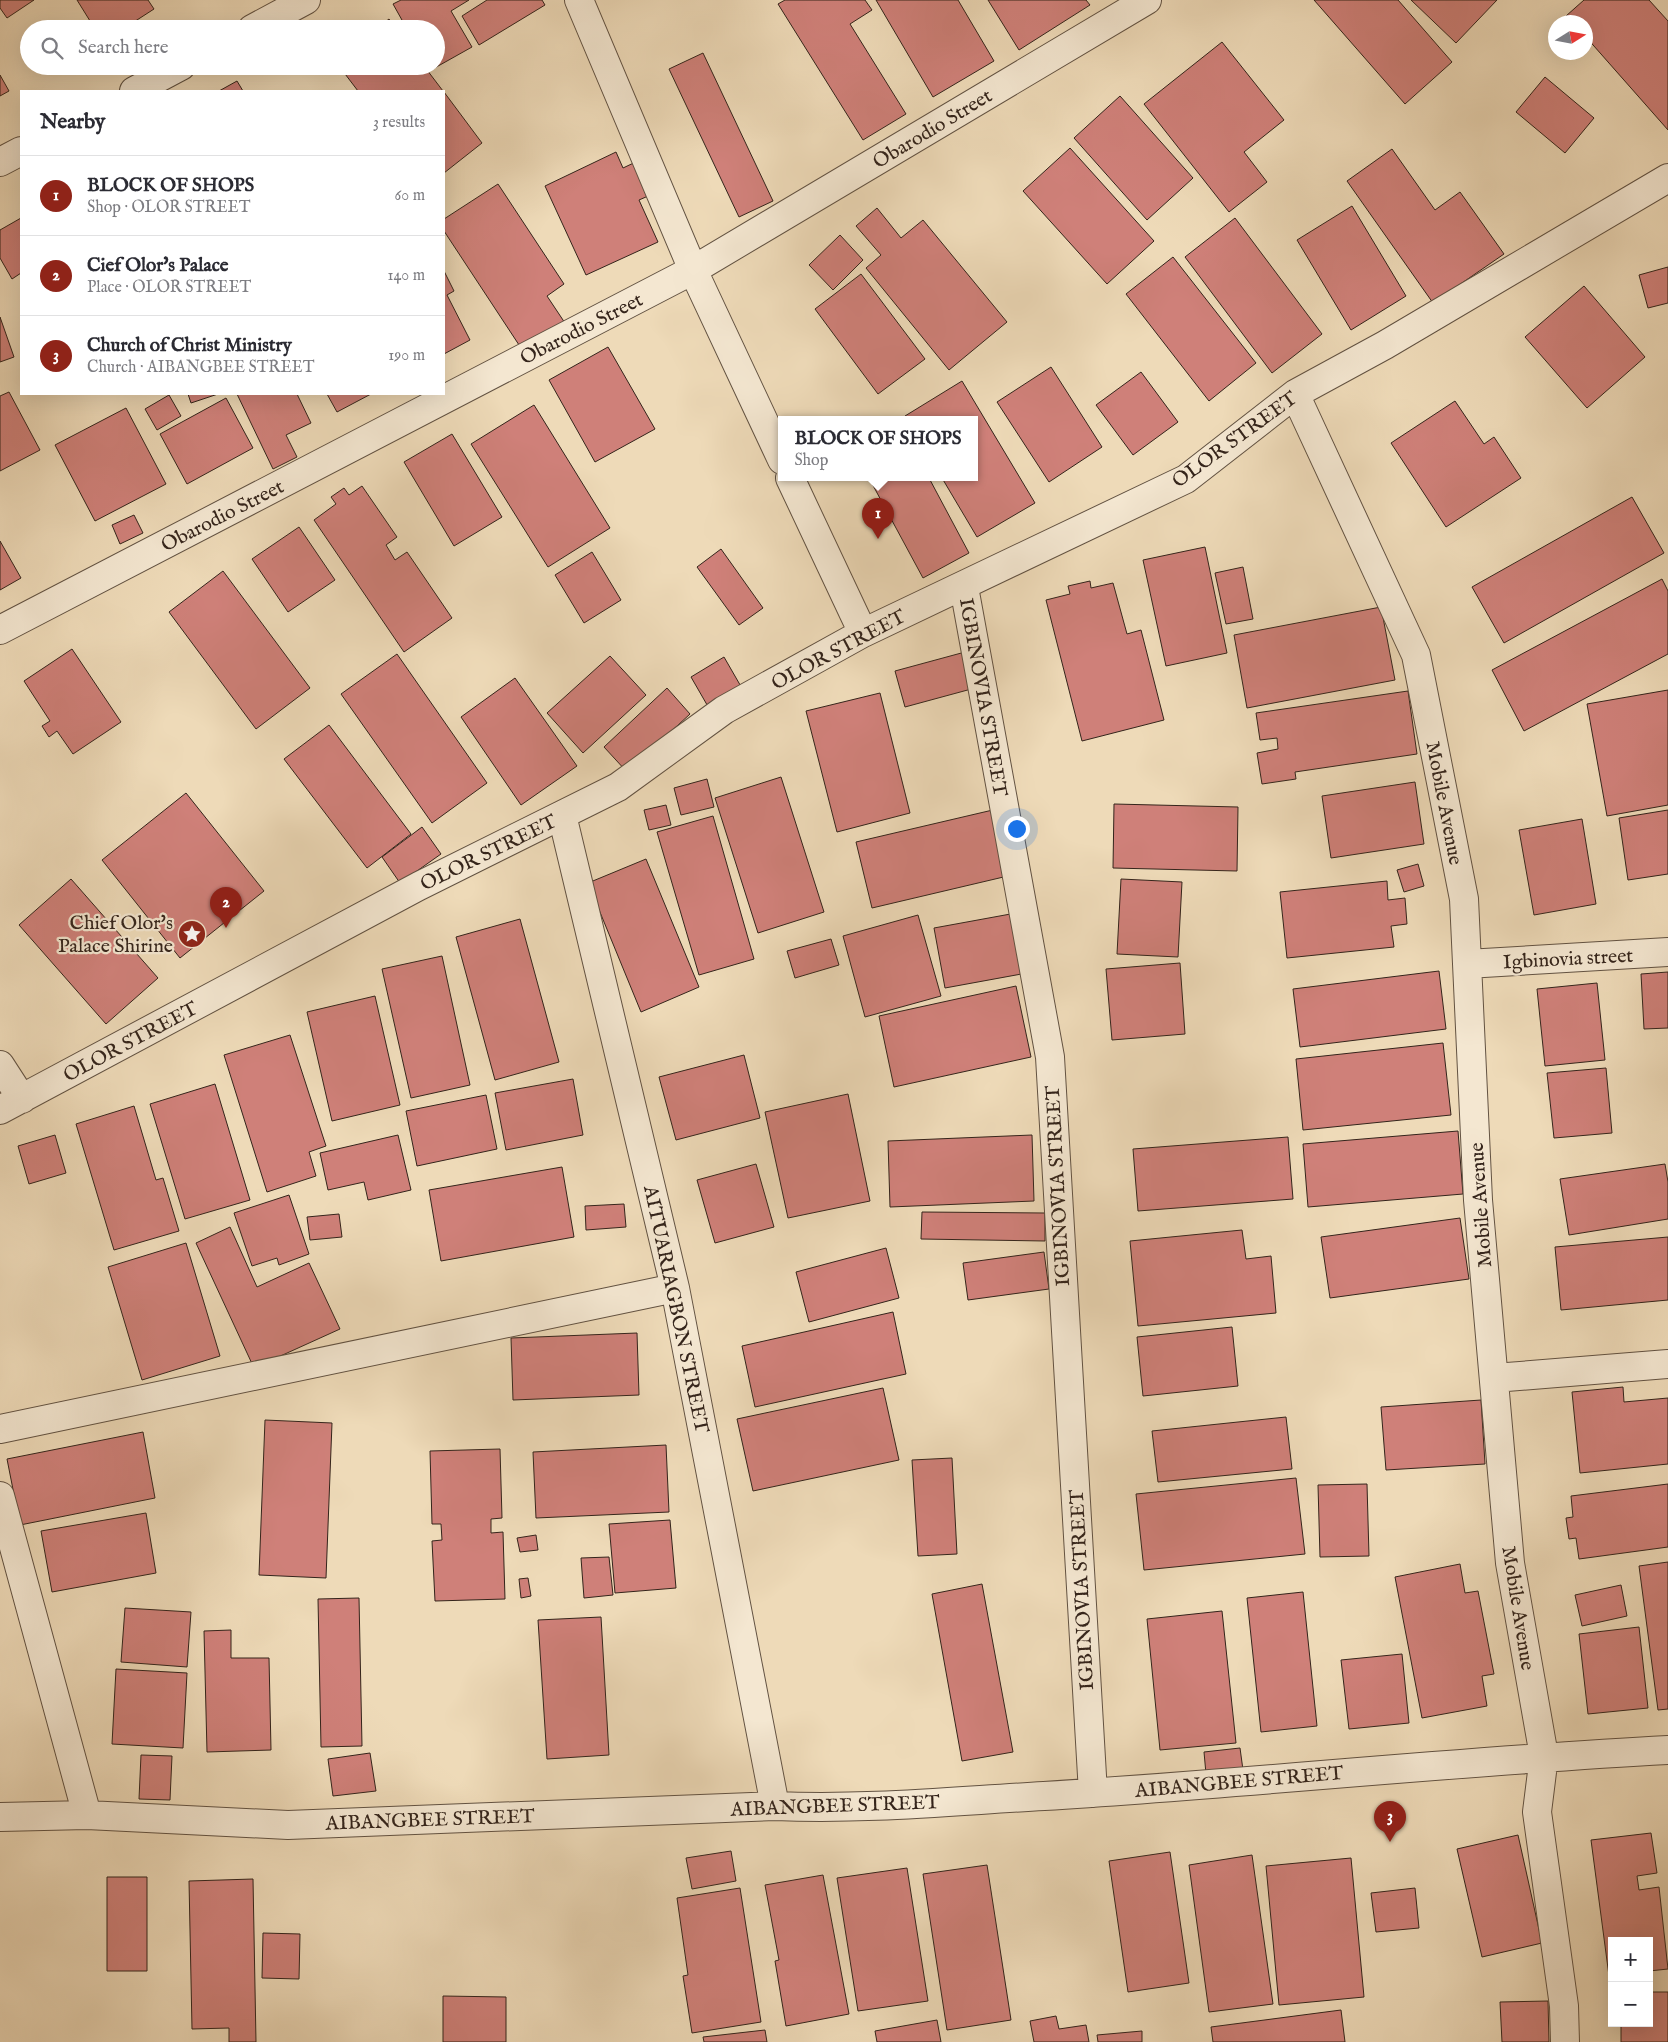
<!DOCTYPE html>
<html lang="en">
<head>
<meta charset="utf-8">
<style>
	body { margin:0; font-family:"IM FELL English",serif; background:#f2f2f3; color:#2b2b33 }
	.controls { position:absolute; right:15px; bottom:15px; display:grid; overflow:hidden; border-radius:0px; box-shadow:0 5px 20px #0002 }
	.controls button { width:45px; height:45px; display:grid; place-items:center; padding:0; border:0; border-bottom:1px solid #e1e1e2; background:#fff; color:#2b2b33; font:25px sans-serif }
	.compass { position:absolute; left:1548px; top:15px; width:45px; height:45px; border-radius:50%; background:#fff; box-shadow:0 5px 20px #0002; rotate:79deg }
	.you { position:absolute; left:1016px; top:828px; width:18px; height:18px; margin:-12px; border:4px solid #fff; border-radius:50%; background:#1a73e8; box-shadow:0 0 0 8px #1a73e833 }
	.badge { display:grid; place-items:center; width:32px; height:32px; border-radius:50%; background:#8f2418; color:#fff; font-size:16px; font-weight:700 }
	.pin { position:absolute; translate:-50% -41px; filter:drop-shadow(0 1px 2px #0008) }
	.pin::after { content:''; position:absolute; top:26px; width:18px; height:15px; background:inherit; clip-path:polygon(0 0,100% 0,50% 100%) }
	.popup { position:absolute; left:778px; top:416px; width:200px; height:65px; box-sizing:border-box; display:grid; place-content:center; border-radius:0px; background:#fff; filter:drop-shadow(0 1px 4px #0005); font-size:16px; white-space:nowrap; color:#7c7c81 }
	.popup b { font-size:19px; color:#2b2b33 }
	.popup::after { content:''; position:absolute; left:50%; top:100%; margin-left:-10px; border:10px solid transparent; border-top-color:#fff }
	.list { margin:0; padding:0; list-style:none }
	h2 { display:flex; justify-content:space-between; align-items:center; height:65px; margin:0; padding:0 20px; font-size:21px }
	h2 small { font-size:16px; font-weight:400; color:#7c7c81 }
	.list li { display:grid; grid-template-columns:32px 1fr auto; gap:15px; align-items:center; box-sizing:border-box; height:80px; padding:0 20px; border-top:1px solid #e1e1e2 }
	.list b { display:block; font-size:19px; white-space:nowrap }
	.list p { margin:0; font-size:16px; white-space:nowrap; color:#7c7c81 }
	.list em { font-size:16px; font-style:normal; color:#7c7c81 }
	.icon { flex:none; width:28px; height:28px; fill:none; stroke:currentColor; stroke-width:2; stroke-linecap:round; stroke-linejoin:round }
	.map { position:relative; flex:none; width:1668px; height:2042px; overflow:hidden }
	.search { position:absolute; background:#fff; box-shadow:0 5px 20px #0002; left:20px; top:20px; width:425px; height:55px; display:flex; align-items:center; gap:12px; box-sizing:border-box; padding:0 18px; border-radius:28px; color:#7c7c81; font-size:19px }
	.panel { position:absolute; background:#fff; box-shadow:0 5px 20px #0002; left:20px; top:90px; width:425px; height:305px; border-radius:0px }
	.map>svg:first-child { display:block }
	.building { fill:#cf8079; stroke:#34241b }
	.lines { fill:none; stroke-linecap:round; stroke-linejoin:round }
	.minor-casing { stroke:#625242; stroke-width:30 }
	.minor { stroke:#f4e7d1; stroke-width:28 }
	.labels { text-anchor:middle; stroke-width:4.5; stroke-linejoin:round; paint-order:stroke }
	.street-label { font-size:20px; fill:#34241b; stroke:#f4e7d1 }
	.poi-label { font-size:20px; fill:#34241b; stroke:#f4e7d1; text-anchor:end }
</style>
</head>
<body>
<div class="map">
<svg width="1668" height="2042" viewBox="0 0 1668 2042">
	<rect width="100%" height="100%" fill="#eedab8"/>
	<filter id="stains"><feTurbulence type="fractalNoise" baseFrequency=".004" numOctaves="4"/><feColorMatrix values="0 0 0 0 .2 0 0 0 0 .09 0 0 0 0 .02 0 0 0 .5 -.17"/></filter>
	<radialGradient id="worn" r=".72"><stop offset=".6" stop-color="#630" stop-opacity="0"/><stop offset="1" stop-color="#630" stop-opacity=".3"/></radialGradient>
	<path class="building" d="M0,0H34L7,18L0,8Z
		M77,0H148L154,9L123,29H95Z
		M401,0H469L451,11L472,47L431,70L429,66H436V29H407L393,4Z
		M487,0H542L545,5L479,45L462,16Z
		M785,0H865L872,10L850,24L906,114L863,140L778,4Z
		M876,0H958L994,61L933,97Z
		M988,0H1086L1090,5L1019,50Z
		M1314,0H1398L1452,62L1405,104Z
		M1411,0H1497L1456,43Z
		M1584,0H1649L1668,21V130L1586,37V22H1572L1566,16Z
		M389,19L396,29H376Z
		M1222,42L1284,120L1244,152L1267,182L1229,212L1144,104Z
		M703,53L773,201L739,217L669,69Z
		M339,66H424L443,91H358Z
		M0,75L9,91L0,96Z
		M1545,77L1594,118L1565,153L1516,112Z
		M237,81L243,91H219Z
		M444,92L482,143L444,173Z
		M1120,96L1193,178L1147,220L1074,138Z
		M1070,148L1154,241L1107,284L1023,191Z
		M1392,149L1435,210L1460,192L1504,254L1433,303L1347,181Z
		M616,152L623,168L640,160L655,193L639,200L658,242L586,275L545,186Z
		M498,184L564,284L547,296L565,323L523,351L444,231V219Z
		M1352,206L1406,296L1351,330L1297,240Z
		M877,208L901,238L923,220L1007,322L949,370L866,268L881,255L856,226Z
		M21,218V273L12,279L0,258V230Z
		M1235,218L1322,334L1272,373L1185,257Z
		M840,235L863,260L833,290L809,265Z
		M1173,257L1256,363L1209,401L1126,294Z
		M1668,267V303L1648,308L1639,275Z
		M444,271L454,291L447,295L470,340L444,354Z
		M861,274L925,359L878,394L815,309Z
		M1584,286L1645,357L1587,408L1525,337Z
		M0,317L14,357L0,362Z
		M608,347L655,429L595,462L549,380Z
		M1051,367L1102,447L1049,482L997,402Z
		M1141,372L1178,422L1133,455L1096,405Z
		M962,381L1035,503L977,537L942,478H974V420H908L905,416Z
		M9,392L40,450L0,471V396Z
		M188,394H218L191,403Z
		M237,394H297L311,423L286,435L297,457L273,469Z
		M327,394H371L337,412Z
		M169,395L181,416L157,430L145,409Z
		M226,398L253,448L187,484L160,434Z
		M1455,401L1484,444L1494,437L1521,478L1446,527L1391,443Z
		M534,405L610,528L548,567L471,444Z
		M126,408L166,484L95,521L55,445Z
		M452,434L502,517L454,546L404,462Z
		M869,478H929L969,553L923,578Z
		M362,486L397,537L386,545L395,560L407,552L452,618L404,652L314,520L336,504L331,497L344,488L349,495Z
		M1632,497L1664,553L1504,643L1472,587Z
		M134,515L143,533L120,544L112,525Z
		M299,527L335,580L288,612L252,559Z
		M0,541L21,578L0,590Z
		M1205,547L1227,653L1166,666L1143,560Z
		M721,549L763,608L739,625L697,567Z
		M592,552L621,600L584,623L555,575Z
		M1243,567L1253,619L1226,624L1215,573Z
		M223,571L310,688L256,729L169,612Z
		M1662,579L1668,591V654L1524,731L1492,670Z
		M1090,581L1091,588L1113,583L1127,634L1141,630L1164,720L1082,741L1046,600L1070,594L1068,586Z
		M1381,607L1395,680L1247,708L1234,635Z
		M72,649L121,722L73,754L57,731L49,737L42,726L50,721L24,681Z
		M965,652L975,688L905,707L895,671Z
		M397,654L487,783L432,823L341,694Z
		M610,656L646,695L583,753L547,713Z
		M724,657L743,690L710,710L691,677Z
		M515,678L577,766L521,805L461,717Z
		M667,688L690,714L627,772L604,747Z
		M1668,690V805L1607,816L1587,704Z
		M1408,691L1417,754L1295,772L1296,779L1262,784L1257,753L1278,749L1277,738L1260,740L1256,713Z
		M880,693L910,813L837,832L806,711Z
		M329,725L411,834L367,868L284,759Z
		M781,777L824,912L758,933L715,798Z
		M707,779L714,807L681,815L674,788Z
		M1415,782L1424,844L1331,858L1322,796Z
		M186,793L264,891L180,958L102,860Z
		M1114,804L1238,807L1237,871L1113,868Z
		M666,805L671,825L649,830L644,810Z
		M997,809L1012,875L872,908L856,842Z
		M1668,810V874L1628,880L1619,818Z
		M713,816L754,959L699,975L657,832Z
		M1582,819L1596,904L1534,915L1519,830Z
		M422,827L441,854L400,883L382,857Z
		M646,859L699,987L641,1012L588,883Z
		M1418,864L1424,886L1404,892L1397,870Z
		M71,879L158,978L106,1024L19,925Z
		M1121,879L1182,882L1178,957L1117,954Z
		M1387,881L1388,900L1405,898L1407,924L1391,926L1394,947L1287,958L1280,892Z
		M1016,913L1027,973L945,988L934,928Z
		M918,915L941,996L865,1017L843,936Z
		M520,919L559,1062L495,1080L456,937Z
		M831,939L839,965L795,978L787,951Z
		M442,956L470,1085L411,1098L382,969Z
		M1180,963L1185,1034L1112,1040L1106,969Z
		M1439,971L1446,1029L1300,1047L1293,989Z
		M1668,972V1028L1644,1029L1641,974Z
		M1597,983L1605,1060L1545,1066L1537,989Z
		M1016,986L1031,1057L894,1087L879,1016Z
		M375,996L400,1105L332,1121L307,1012Z
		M290,1035L326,1146L309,1152L316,1176L267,1192L224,1055Z
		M1443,1043L1451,1115L1303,1130L1296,1059Z
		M744,1055L760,1118L676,1140L659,1077Z
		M1606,1068L1612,1133L1554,1138L1547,1073Z
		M573,1079L583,1135L506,1150L495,1093Z
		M215,1084L250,1200L185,1219L150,1104Z
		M848,1094L870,1201L788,1218L765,1112Z
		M486,1095L497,1149L417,1166L406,1111Z
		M134,1106L156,1180L163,1178L179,1231L114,1250L76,1124Z
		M1458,1131L1463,1194L1308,1207L1303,1144Z
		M55,1135L66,1173L29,1184L18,1146Z
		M398,1135L411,1190L368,1200L364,1182L328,1190L320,1153Z
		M1032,1135L1034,1201L890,1207L888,1141Z
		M1288,1137L1293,1199L1138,1211L1133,1149Z
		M756,1164L774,1227L715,1243L697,1180Z
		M1665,1164L1668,1182V1219L1569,1235L1560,1179Z
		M562,1167L574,1237L441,1261L429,1190Z
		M289,1195L309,1254L279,1265L277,1258L252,1266L234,1213Z
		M624,1204L626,1227L586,1230L585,1206Z
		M922,1212L1045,1213V1241L921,1239Z
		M339,1214L342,1237L310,1240L307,1217Z
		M1460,1218L1469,1279L1330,1298L1321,1237Z
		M230,1227L257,1287L309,1263L340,1329L254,1368L196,1243Z
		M1242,1230L1246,1259L1271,1256L1276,1313L1138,1326L1130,1241Z
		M1668,1237V1300L1561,1310L1555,1247Z
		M186,1243L220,1356L142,1380L108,1267Z
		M886,1248L899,1298L809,1322L796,1272Z
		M1044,1252L1049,1289L968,1300L963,1263Z
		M893,1312L906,1374L755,1407L742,1346Z
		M1232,1327L1238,1386L1143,1396L1137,1337Z
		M637,1333L639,1395L513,1400L511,1338Z
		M1623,1387L1624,1402L1668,1398V1464L1580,1473L1572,1392Z
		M883,1388L899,1460L753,1491L737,1419Z
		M1481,1400L1485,1464L1386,1470L1381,1407Z
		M1286,1417L1292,1469L1158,1482L1152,1431Z
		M265,1420L332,1423L326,1578L259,1575Z
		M143,1432L155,1498L20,1525L7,1459Z
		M666,1445L669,1512L536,1518L533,1452Z
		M500,1449L502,1518L491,1519V1533L503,1532L505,1599L435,1601L432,1541L442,1540L441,1524H432L430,1451Z
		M952,1458L957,1554L918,1556L912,1460Z
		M1296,1478L1305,1554L1144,1570L1136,1494Z
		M1367,1484L1369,1556L1320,1557L1318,1485Z
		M1668,1484V1547L1579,1559L1576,1538L1569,1539L1566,1518L1573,1517L1571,1496Z
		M146,1513L156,1573L52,1592L41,1531Z
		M670,1520L676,1588L615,1593L609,1524Z
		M536,1535L538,1550L520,1552L517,1538Z
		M609,1557L613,1595L584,1598L581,1558Z
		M1668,1562V1709L1658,1710L1639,1566Z
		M1460,1564L1465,1593L1478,1591L1494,1674L1482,1676L1487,1706L1422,1718L1395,1577Z
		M528,1578L531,1596L521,1598L519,1579Z
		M982,1584L1013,1752L962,1761L932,1594Z
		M1621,1585L1627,1616L1582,1626L1575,1595Z
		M1303,1592L1317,1726L1261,1732L1247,1598Z
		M359,1598L362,1746L321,1747L318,1599Z
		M125,1608L191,1612L187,1667L121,1662Z
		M1222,1611L1236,1743L1160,1750L1147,1619Z
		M601,1617L609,1755L547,1759L538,1620Z
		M1639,1627L1648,1708L1588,1714L1579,1634Z
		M231,1630V1658H269L271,1750L207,1752L204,1631Z
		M1402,1654L1409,1723L1349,1729L1341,1660Z
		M116,1669L187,1673L183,1748L112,1744Z
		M1240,1748L1243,1770L1206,1774L1204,1752Z
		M370,1753L376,1791L333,1796L328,1759Z
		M141,1755L172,1756L170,1800L139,1799Z
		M1651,1833L1657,1873L1637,1876L1639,1890L1659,1887L1668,1969L1649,1971V1977V1941H1612V1976H1609L1591,1840Z
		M1518,1835L1542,1943L1482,1957L1457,1849Z
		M731,1851L736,1881L692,1889L686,1858Z
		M1170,1852L1189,1983L1128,1992L1109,1861Z
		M1252,1855L1273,2004L1209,2012L1189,1865Z
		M1351,1858L1364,1997L1279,2005L1266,1866Z
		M987,1865L1011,2020L947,2030L923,1874Z
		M907,1868L928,2001L858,2011L837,1878Z
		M823,1875L849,2014L786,2026L775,1961L779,1960L765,1885Z
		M107,1877H147V1971H107Z
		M253,1879L256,2042H229V2028L192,2029L189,1881Z
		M740,1888L761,2022L692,2033L683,1976L688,1975L677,1898Z
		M1415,1888L1419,1928L1376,1932L1371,1893Z
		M263,1933L300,1934L299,1979L262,1978Z
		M1649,1992H1668V2042H1621V2023H1649Z
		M443,1996L506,1997V2042H443Z
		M1548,2001L1549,2042H1502L1500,2002Z
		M1341,2010L1345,2042H1213L1211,2027Z
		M1056,2016L1059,2029L1086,2025L1089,2042H1034L1030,2021Z
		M937,2020L941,2042H877L875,2031Z
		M765,2030L767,2042H704L703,2037Z
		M1142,2031V2042H1098L1097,2035Z"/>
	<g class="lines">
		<defs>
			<path id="minor" d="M579,0L693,270L782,460
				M252,29L306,0
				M134,91L181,66
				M0,162L21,151
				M1295,394L1416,655L1464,899L1478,1200L1510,1563L1544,1756L1537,1812L1564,2006L1565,2042
				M790,478L863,633
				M964,587L1050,1057L1093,1793
				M0,630L693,270L1147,0
				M562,815L675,1288L775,1806
				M1467,964L1668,952
				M0,1065L22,1099
				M0,1110L419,886L618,787L724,710L863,633L1186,479L1295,394L1385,345L1668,178
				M1494,1378L1668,1364
				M0,1429L675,1288
				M0,1496L87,1815
				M0,1817L87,1815L288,1825L775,1806C864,1810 954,1801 1044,1796C1252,1783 1460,1761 1668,1750"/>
		</defs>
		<use href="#minor" class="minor-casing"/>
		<use href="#minor" class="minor"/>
	</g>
	<defs>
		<symbol id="sight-disc" viewBox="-11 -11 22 22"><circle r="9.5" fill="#8f2418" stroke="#f4e7d1"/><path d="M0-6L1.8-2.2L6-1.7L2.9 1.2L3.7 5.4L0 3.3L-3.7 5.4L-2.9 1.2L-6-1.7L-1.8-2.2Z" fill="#fff"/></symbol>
	</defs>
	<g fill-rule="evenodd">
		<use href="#sight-disc" x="176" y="918" width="32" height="32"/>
	</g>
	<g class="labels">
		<g class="street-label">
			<text transform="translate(932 128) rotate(-31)" y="7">Obarodio Street</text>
			<text transform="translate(581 328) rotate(-27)" y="7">Obarodio Street</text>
			<text transform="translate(1234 439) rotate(-36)" y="7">OLOR STREET</text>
			<text transform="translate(222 515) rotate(-27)" y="7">Obarodio Street</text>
			<text transform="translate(838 649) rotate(-28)" y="7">OLOR STREET</text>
			<text transform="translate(984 697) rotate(80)" y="7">IGBINOVIA STREET</text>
			<text transform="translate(1445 803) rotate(79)" y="7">Mobile Avenue</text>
			<text transform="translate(488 852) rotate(-26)" y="7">OLOR STREET</text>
			<text transform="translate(1568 958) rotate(-3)" y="7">Igbinovia street</text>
			<text transform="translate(130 1041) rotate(-28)" y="7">OLOR STREET</text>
			<text transform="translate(1057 1186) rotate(-93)" y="7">IGBINOVIA STREET</text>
			<text transform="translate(1480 1205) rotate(-94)" y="7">Mobile Avenue</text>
			<text transform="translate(677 1309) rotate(78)" y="7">AITUARIAGBON STREET</text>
			<text transform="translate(1081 1590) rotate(-93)" y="7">IGBINOVIA STREET</text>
			<text transform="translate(1519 1608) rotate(81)" y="7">Mobile Avenue</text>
			<text transform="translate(1239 1781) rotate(-5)" y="7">AIBANGBEE STREET</text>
			<text transform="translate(835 1805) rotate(-2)" y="7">AIBANGBEE STREET</text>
			<text transform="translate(430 1819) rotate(-2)" y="7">AIBANGBEE STREET</text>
		</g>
		<g class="poi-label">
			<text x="173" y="929">Chief Olor's<tspan x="173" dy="23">Palace Shirine</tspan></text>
		</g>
	</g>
	<rect width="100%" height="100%" filter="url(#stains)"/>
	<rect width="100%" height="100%" fill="url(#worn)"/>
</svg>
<div class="controls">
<button>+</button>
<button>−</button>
</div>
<svg class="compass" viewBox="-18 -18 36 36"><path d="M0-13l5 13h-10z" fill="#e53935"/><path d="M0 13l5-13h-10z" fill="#7c7c81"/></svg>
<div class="you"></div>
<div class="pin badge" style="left:878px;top:539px">1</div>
<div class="popup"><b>BLOCK OF SHOPS</b>Shop</div>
<div class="pin badge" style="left:226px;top:928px">2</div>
<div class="pin badge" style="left:1390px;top:1842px">3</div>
<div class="search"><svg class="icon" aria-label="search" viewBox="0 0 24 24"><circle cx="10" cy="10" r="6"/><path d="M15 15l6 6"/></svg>Search here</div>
<section class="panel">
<h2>Nearby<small>3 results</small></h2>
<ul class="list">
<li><span class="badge">1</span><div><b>BLOCK OF SHOPS</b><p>Shop · OLOR STREET</p></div><em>60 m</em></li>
<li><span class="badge">2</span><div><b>Cief Olor's Palace</b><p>Place · OLOR STREET</p></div><em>140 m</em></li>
<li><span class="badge">3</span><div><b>Church of Christ Ministry</b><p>Church · AIBANGBEE STREET</p></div><em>190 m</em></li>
</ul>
</section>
</div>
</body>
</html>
